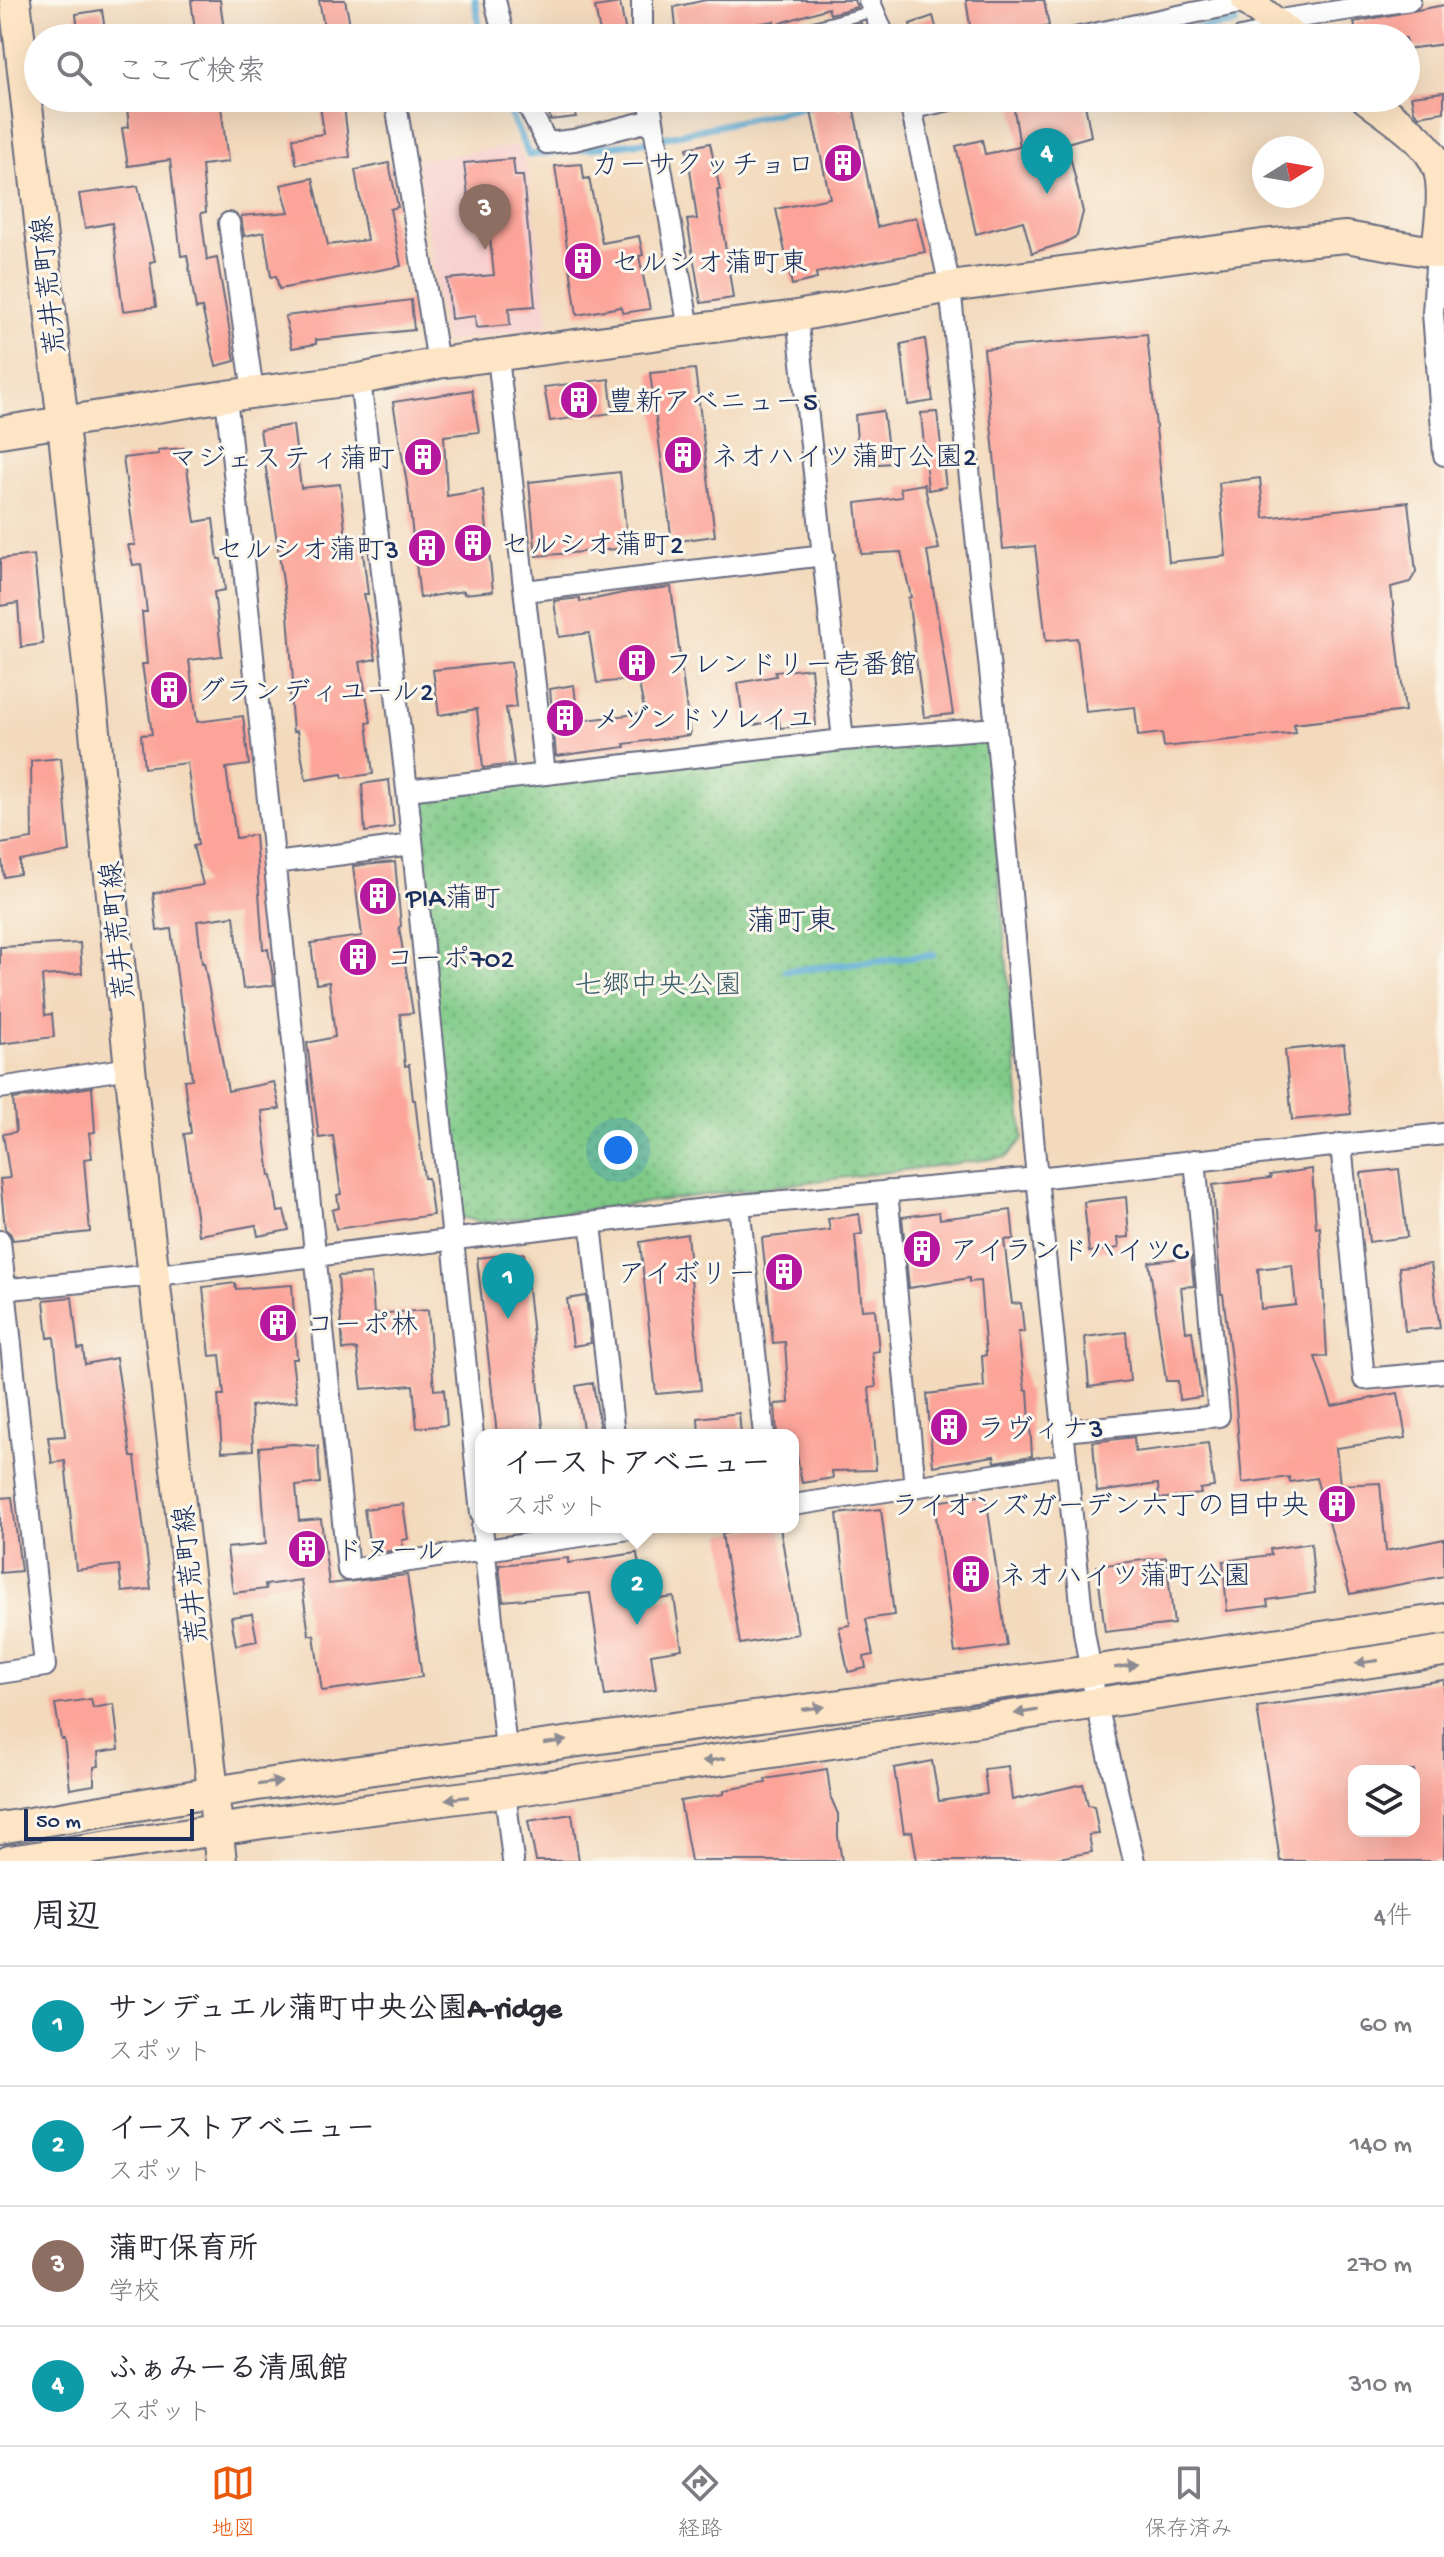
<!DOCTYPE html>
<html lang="ja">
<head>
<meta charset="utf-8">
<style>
	body { margin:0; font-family:"Gochi Hand","Klee One",sans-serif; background:#f2f2f3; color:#2b2b33 }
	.controls { position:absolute; right:24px; bottom:24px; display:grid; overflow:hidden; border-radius:16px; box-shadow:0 8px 32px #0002 }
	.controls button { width:72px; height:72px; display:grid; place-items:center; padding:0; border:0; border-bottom:2px solid #e1e1e2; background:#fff; color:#2b2b33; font:40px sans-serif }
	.compass { position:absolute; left:1252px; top:136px; width:72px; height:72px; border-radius:50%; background:#fff; box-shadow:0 8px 32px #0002; rotate:79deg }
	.scale { position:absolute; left:24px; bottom:20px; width:170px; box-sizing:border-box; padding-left:8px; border:4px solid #1b2f5e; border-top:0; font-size:22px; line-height:28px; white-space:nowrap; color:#1b2f5e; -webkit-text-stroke:6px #fbf7ec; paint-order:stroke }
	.you { position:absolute; left:618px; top:1150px; width:28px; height:28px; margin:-20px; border:6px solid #fff; border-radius:50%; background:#1a73e8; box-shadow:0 0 0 12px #1a73e833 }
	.badge { display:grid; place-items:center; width:52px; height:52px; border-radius:50%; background:#ea580c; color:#fff; font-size:26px; font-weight:700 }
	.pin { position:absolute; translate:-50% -66px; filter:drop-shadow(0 2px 4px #0008) }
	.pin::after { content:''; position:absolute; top:42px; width:28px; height:24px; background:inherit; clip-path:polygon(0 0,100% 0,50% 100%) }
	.popup { position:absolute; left:475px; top:1429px; width:324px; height:104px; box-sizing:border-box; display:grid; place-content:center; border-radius:16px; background:#fff; filter:drop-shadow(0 2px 6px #0005); font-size:26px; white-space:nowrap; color:#7c7c81 }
	.popup b { font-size:30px; color:#2b2b33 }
	.popup::after { content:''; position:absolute; left:50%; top:100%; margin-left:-16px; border:16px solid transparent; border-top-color:#fff }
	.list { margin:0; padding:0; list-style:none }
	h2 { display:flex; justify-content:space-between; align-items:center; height:104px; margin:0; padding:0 32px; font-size:34px }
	h2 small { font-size:26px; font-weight:400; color:#7c7c81 }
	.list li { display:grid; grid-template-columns:52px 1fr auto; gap:24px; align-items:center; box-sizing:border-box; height:120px; padding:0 32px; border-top:2px solid #e1e1e2 }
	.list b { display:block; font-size:30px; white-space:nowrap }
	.list p { margin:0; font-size:26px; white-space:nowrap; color:#7c7c81 }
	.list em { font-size:26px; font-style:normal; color:#7c7c81 }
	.icon { flex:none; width:44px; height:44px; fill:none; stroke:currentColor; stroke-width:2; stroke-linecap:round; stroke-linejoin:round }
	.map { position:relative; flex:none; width:1444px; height:1861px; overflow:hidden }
	.search { position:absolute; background:#fff; box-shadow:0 8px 32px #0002; left:24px; right:24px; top:24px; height:88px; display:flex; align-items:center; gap:20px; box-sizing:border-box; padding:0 28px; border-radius:44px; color:#7c7c81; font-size:30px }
	.sheet { height:584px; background:#fff }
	nav { display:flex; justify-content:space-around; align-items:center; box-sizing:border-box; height:112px; border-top:2px solid #e1e1e2; background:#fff; font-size:22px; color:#7c7c81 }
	nav a { display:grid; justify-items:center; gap:4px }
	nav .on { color:#ea580c }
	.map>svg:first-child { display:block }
	.built { fill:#f7d0cf }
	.park { fill:url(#park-dots); stroke:#4e7c73; stroke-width:2 }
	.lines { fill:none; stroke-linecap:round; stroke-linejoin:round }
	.stream { stroke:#5bacd6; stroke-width:7 }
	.building { fill:#fca499; fill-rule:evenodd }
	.lane-casing { stroke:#676b7f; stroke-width:14 }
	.street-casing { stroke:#676b7f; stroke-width:24 }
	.secondary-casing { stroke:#676b7f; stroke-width:34 }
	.lane { stroke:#fff; stroke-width:10 }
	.street { stroke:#fff; stroke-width:20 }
	.secondary { stroke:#fde5c5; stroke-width:30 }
	.oneway { fill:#8c8a92 }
	.labels { text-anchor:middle; stroke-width:6; stroke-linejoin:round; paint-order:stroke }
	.poi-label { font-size:28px; fill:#1b2f5e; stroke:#fbf7ec; text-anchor:start }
	.street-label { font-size:28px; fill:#1b2f5e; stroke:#fbf7ec }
	.park-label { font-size:28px; fill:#395e6b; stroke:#fbf7ec }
	.neighbourhood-label { font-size:30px; fill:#1b2f5e; stroke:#fbf7ec }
</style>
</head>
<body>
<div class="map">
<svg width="1444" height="1861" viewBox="0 0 1444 1861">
	<defs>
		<pattern id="park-dots" width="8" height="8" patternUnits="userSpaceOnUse" patternTransform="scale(2)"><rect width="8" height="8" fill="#80ca88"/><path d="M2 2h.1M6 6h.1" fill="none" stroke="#68a472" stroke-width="1.8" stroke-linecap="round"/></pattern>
	</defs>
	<rect width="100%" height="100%" fill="#fbf7ec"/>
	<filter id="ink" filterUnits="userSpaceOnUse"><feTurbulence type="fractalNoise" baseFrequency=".0125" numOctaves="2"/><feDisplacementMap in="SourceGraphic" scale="16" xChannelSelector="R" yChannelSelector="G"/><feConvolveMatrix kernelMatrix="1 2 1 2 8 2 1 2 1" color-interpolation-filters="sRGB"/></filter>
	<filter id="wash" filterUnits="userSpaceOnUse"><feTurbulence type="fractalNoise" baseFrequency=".006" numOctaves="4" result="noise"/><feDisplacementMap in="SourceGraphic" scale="32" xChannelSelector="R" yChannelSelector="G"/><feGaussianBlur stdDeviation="1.8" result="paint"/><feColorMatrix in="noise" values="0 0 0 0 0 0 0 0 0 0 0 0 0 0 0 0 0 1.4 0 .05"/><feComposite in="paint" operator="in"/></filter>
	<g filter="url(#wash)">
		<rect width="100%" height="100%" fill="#f3dabd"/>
		<path class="built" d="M518,146L529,174L548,326L444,342L418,160Z"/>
		<path class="park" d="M974,736L987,748L1023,1139L1006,1157L483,1223L461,1217L450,1207L407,790Z"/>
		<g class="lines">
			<path class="stream" d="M475,0L481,38
				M1134,38L1236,23
				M503,98L529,155L644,142L844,98
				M786,971L933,955"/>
		</g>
		<g id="blocks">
			<path class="building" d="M191,0H220L225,38H196Z
				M319,0H345L353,38H326Z
				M706,0H854L857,7L830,14L828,8L775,25L774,21L708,31L709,38H677L674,7Z
				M966,0H1044L1049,26L1017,34V31L972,38Z
				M620,3L627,38H601L595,7Z
				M1444,5V44L1406,49V38H1357L1354,22Z
				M102,10L106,38H79L76,14Z
				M933,16L939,38H913L910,24Z
				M861,23L866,38H835L833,30Z
				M1444,92V112L1419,116L1414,111L1411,96Z
				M126,98H159V102L220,98L228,162L202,165L206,212L201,213L207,260L217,258L235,361L216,366L202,308L196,309L187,255L181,256L170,160L128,166L122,128L129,127Z
				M319,98H343L350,157L296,164L293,138L324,134Z
				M548,98H572L576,117L550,120Z
				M808,98H836L837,109L853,105L877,227L916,217L925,252L816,273L817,279L792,285L776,209L830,198Z
				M1040,99L1042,107L1084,99L1091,136L1067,143L1083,212L1077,236L1064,243L1032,253L1023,221L976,234L956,146L982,140L985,154L1020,147L1013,103Z
				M710,143L720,190H717L733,298L701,303L687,220L697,219L687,148Z
				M513,159L515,176H523L535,306L509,308L510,325L476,328L475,316L451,319L447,279L494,275L485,194L468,196L464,163Z
				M389,163L398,207L390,209L401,266L279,289L276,276L271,277L264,232L244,236L241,216L289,212L281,185L313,178L328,245L367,240L355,170Z
				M582,164L584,179L589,178L602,243L639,236L643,255L639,256L650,309L623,313L621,307L577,315L555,166Z
				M138,186L155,261L150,262L156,307L123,311L112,223L85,228L79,194Z
				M411,300L414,330L316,340V344L292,348L285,316Z
				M1147,334L1169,562L1226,556L1219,483L1260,478L1264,518L1408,502L1416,572L1410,582L1391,587L1405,711L1294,724L1295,733L1164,747L1162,733L1138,736L1135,707L1086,712L1077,638L1046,641L1035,546L1003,549L984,349Z
				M925,339L933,401L908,405L901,344Z
				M695,369L715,536L672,542L650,373Z
				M609,379L613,413L550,421L544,387Z
				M472,390L479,432L444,436L447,496L483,490L493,591L464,594V591L420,598L407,484L393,402Z
				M883,411L890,463L859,466L855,415Z
				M937,412L946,487L928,490L921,413Z
				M293,425L301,488L340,484L346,538L361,536L368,594H364L376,659L360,662L371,722L367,723L373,774L343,778L342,774L306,780L297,731L293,732L289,682H293L288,614L260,430Z
				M184,448L195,522L213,519L218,559H221L225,590L214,592L222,656L189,660L197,722L243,716L249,765L226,768L236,838L255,835L263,949H268L274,985L243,989L234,916L197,921L202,963H204L228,1091L274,1082L280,1109L262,1111L270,1176H272L278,1212L284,1211L289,1230L258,1236L256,1225L199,1235L184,1134L191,1133L184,1080L192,1079L183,1006H181L171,929L157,931L153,893L203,885L193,846L198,845L187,763L144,768L141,735L152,734L142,664H147L142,612H147L141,564L133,565L128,545H135L123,458L159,454L158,450Z
				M620,472L628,548L536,556L529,482Z
				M924,484L939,549L927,551L953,714L924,717L908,598L911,597L901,552L861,554L856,503L902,497L900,488Z
				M34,555L43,644L21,647L18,603L0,606V559Z
				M671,587L690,735L624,744L625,747L556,756L550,689L574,685L578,721L645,713L638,679L597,683L589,633L559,637L554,601L580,598V602L628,592Z
				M511,662L516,707L506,708L514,764L483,768L477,709L439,715L433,670Z
				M811,668L816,725L780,728L779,720L744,727L738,683L776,676L775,672Z
				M61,758L70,852L20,861V874L4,877L0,844L32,839L31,761Z
				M389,780L394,827L365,832L362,784Z
				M395,862L401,926L399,927L413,1013L400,1014L405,1066L409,1065L413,1100H415L424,1178H428L433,1215L336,1229L332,1210L339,1208L337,1195L341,1194L333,1136L319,1138L307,1043L335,1037L329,982L316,984L311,943L362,936L353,866Z
				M80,943L82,973L42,976L45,1015L52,1014L54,1037L0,1044V947Z
				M1344,1044L1351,1114L1292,1120L1285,1050Z
				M92,1087L95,1132L89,1133L92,1158L84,1159L90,1232L13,1240L10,1233L5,1229L0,1179L10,1178L3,1134L16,1132L13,1099Z
				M1312,1169L1316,1228L1320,1227L1327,1356L1315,1357L1332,1406L1398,1393L1406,1438L1336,1448L1340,1485L1380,1483L1386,1551L1444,1539V1576L1350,1594L1316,1478L1290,1482L1289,1477L1242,1483L1235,1392L1223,1294H1221L1213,1185L1271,1178L1270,1175ZM1292,1265L1296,1305L1261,1309L1258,1269Z
				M1399,1169L1407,1237L1369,1242L1361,1173Z
				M1126,1197L1129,1237L1118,1238L1119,1248L1089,1252L1084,1202Z
				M1011,1210L1014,1239L1004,1240L1012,1304L1021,1303L1024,1332H1018L1025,1390H1028L1032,1456L995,1462L994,1456L933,1466L927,1394L984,1387L982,1356L986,1355L980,1281L969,1282V1278L909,1288L902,1217L939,1212L940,1219Z
				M859,1214L862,1234L855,1235L862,1310L875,1309L879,1351L872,1352L876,1387L869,1388L876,1470L832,1471L833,1478L802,1483L793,1435H777L775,1404L789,1403L785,1342L773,1343L762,1238L830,1230L828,1219Z
				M687,1234L701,1390L656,1394L640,1242Z
				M524,1253L544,1435H497L477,1258Z
				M1191,1257L1194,1286L1181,1287L1186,1332L1192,1331L1201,1397L1179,1400L1178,1381H1166L1149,1262Z
				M1431,1264L1440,1328L1405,1331L1399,1267Z
				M371,1274L374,1314L428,1310L434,1390L444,1389L447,1425L417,1428L413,1385L362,1389L357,1349L343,1350L338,1276Z
				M235,1283L236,1289L292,1285L297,1359H292L297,1401L251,1406L253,1450L222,1452L218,1395H224L220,1355L210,1356L203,1287Z
				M586,1296L591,1343L573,1346L567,1299Z
				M72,1297L78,1349L83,1348L85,1364L116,1358L131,1457H135L151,1589L122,1592L119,1565L76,1570L65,1461L52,1463L48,1437L65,1436L54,1337L48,1338L44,1300Z
				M1126,1332L1130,1381L1089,1387L1085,1337Z
				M593,1383L601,1435H584L576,1386Z
				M739,1413L741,1435H699L698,1418Z
				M1134,1437L1135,1452L1208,1443L1214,1487L1200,1489L1201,1494L1159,1499L1158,1484L1097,1492L1093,1442Z
				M293,1444L318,1446L320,1483L296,1486L299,1521L321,1519L329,1584L407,1575L422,1677L322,1691L314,1635H309L301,1580L265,1585L266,1589L233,1593L227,1548L266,1544L259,1447Z
				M986,1495L1007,1646L955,1653L934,1502Z
				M12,1497L21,1571L0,1573V1498Z
				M403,1504L408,1539L402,1540L403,1549L371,1554L364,1509Z
				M881,1509L894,1615L866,1619L873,1655L864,1657L866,1668L848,1672L839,1627L850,1625L837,1514Z
				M764,1527H780L798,1634L740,1644L722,1534Z
				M1311,1543L1315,1593L1267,1600L1268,1606L1227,1611L1223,1561L1271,1555L1270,1549Z
				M637,1553L644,1601L674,1597L682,1649L651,1654L656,1689L605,1696L590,1593L503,1601L499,1565L568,1558V1563Z
				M1166,1557L1174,1624L1105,1632L1097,1566Z
				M252,1614L257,1641L236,1645L231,1617Z
				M1444,1680V1861H1280L1257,1707ZM1354,1771H1414V1831H1354Z
				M91,1699L93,1708L114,1704L119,1749L98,1752L99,1766L94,1767V1785L70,1789L64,1739H61L55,1704Z
				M932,1761L939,1801L987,1794L984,1769L1008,1766L1012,1800L1083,1784L1088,1805L1094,1806L1099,1834L1089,1835L1092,1852L1042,1861H917L912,1831L904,1833L894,1768Z
				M827,1769L831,1798L838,1814V1837L842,1861H691L680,1801L724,1794V1790L766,1783L765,1779Z
				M572,1814L579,1861H536L528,1821Z"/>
		</g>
	</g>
	<g filter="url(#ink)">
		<use href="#blocks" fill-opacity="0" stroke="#676b7f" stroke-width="2"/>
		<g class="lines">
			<defs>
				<path id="lane" d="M772,38L874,11"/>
				<path id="street" d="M495,0L504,38
					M642,0V38
					M869,0L885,38
					M1273,21L1410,0
					M1075,38L1249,1
					M1241,38L1283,29
					M395,98L438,363
					M524,98L547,143L574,140L653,120
					M649,98L689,329
					M909,98L950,287L996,728L1034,1148L1084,1632L1096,1701L1134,1861
					M913,108L959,98
					M229,223L253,392
					M1437,251L1433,313L1444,455
					M797,316L843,740
					M498,357L545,774
					M360,379L407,790L481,1514
					M226,396L348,1570L643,1527
					M525,591L824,555
					M407,790L843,740L996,728
					M275,863L412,845
					M0,1088L130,1068
					M1341,1144L1364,1379L1444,1372
					M887,1191L915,1487
					M739,1205L764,1435
					M591,1224L614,1435
					M0,1241L45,1666L0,1673
					M0,1290L174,1273L739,1205L1037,1178L1444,1134
					M1063,1431L1219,1416L1195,1160
					M793,1505L1067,1464
					M482,1527L506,1749
					M505,1792L513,1861"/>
				<path id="secondary" d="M15,0L63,424L130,1068L221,1861
					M1247,0L1293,38
					M1366,98C1392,119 1438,144 1441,181C1444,204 1439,229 1437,251
					M0,432L226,396L360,379L438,363L797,316L950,287L1262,245L1346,237L1444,254
					M0,1828L257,1785L1091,1671L1444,1619
					M9,1861L263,1823L505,1792L1444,1651"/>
			</defs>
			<use href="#lane" class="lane-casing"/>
			<use href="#street" class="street-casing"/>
			<use href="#secondary" class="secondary-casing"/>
			<use href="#lane" class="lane"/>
			<use href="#street" class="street"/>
			<use href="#secondary" class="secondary"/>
		</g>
		<defs><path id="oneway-solid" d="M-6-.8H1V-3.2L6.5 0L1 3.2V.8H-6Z" transform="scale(2)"/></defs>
		<g class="oneway">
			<use href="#oneway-solid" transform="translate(1367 1662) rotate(172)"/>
			<use href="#oneway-solid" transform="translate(1126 1666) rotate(-9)"/>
			<use href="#oneway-solid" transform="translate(813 1708) rotate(-8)"/>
			<use href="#oneway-solid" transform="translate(1026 1712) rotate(171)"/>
			<use href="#oneway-solid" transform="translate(555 1742) rotate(-8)"/>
			<use href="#oneway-solid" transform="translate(714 1760) rotate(171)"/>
			<use href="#oneway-solid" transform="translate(270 1783) rotate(-8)"/>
			<use href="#oneway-solid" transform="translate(457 1798) rotate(173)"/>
		</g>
	</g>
	<defs>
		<symbol id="building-disc" viewBox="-11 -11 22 22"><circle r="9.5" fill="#b5179e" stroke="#fbf7ec"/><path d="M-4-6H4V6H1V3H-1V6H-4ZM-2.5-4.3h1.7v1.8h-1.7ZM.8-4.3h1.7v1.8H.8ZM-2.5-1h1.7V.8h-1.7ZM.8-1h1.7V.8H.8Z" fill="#fff"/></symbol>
	</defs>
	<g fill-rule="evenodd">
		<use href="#building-disc" x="821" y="141" width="44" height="44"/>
		<use href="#building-disc" x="561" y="239" width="44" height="44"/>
		<use href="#building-disc" x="557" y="378" width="44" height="44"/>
		<use href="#building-disc" x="661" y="433" width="44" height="44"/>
		<use href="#building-disc" x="401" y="435" width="44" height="44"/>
		<use href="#building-disc" x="451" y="521" width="44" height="44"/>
		<use href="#building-disc" x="405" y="526" width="44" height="44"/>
		<use href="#building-disc" x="615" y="641" width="44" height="44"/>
		<use href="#building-disc" x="147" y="668" width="44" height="44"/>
		<use href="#building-disc" x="543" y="696" width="44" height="44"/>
		<use href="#building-disc" x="356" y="874" width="44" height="44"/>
		<use href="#building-disc" x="336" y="935" width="44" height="44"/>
		<use href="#building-disc" x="900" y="1227" width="44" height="44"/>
		<use href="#building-disc" x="762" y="1250" width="44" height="44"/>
		<use href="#building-disc" x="256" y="1301" width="44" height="44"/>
		<use href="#building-disc" x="927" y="1405" width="44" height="44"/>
		<use href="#building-disc" x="1315" y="1482" width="44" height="44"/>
		<use href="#building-disc" x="285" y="1527" width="44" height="44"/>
		<use href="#building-disc" x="949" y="1552" width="44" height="44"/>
	</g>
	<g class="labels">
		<g class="poi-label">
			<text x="815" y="173" text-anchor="end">カーサクッチョロ</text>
			<text x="611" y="271">セルシオ蒲町東</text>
			<text x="607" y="410">豊新アベニュー5</text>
			<text x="711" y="465">ネオハイツ蒲町公園2</text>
			<text x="395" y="467" text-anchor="end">マジェスティ蒲町</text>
			<text x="501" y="553">セルシオ蒲町2</text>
			<text x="399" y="558" text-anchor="end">セルシオ蒲町3</text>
			<text x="665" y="673">フレンドリー壱番館</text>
			<text x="197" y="700">グランディユール2</text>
			<text x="593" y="728">メゾンドソレイユ</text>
			<text x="406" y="906">PIA蒲町</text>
			<text x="386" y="967">コーポ702</text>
			<text x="950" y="1259">アイランドハイツC</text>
			<text x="756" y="1282" text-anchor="end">アイボリー</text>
			<text x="306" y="1333">コーポ林</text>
			<text x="977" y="1437">ラヴィナ3</text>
			<text x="1309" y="1514" text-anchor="end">ライオンズガーデン六丁の目中央</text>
			<text x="335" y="1559">ドヌール</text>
			<text x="999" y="1584">ネオハイツ蒲町公園</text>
		</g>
		<g class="street-label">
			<text transform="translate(47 286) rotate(-96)" y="10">荒井荒町線</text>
			<text transform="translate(116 931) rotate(-96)" y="10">荒井荒町線</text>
			<text transform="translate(189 1575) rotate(-96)" y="10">荒井荒町線</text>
		</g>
		<g class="park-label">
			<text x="658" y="993">七郷中央公園</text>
		</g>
		<g class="neighbourhood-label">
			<text x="791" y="930">蒲町東</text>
		</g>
	</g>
</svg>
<div class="controls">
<button><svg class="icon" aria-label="layers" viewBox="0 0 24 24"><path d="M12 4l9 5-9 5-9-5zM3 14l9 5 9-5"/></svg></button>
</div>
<svg class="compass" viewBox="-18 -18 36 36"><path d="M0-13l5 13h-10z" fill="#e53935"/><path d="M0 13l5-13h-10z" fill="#7c7c81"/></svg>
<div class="scale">50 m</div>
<div class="you"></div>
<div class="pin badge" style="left:508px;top:1319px;background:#0f9aa8">1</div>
<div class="pin badge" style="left:637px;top:1625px;background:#0f9aa8">2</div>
<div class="popup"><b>イーストアベニュー</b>スポット</div>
<div class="pin badge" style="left:485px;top:250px;background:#8d6e63">3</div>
<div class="pin badge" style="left:1047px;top:194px;background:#0f9aa8">4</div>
<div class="search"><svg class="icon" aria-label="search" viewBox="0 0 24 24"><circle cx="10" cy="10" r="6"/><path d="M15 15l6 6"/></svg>ここで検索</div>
</div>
<section class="sheet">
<h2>周辺<small>4件</small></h2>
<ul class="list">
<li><span class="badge" style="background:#0f9aa8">1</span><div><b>サンデュエル蒲町中央公園A-ridge</b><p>スポット</p></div><em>60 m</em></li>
<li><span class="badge" style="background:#0f9aa8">2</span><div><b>イーストアベニュー</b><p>スポット</p></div><em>140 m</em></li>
<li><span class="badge" style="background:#8d6e63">3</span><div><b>蒲町保育所</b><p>学校</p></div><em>270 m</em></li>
<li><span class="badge" style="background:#0f9aa8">4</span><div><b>ふぁみーる清風館</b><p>スポット</p></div><em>310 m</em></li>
</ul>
</section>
<nav>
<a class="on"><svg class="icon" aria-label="map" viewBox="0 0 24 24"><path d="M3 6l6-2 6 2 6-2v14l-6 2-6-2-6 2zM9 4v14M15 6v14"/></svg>地図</a>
<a><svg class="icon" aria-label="directions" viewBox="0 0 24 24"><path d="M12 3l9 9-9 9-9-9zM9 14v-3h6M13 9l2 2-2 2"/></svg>経路</a>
<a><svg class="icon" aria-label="saved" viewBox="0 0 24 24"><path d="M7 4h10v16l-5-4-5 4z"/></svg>保存済み</a>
</nav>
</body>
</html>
